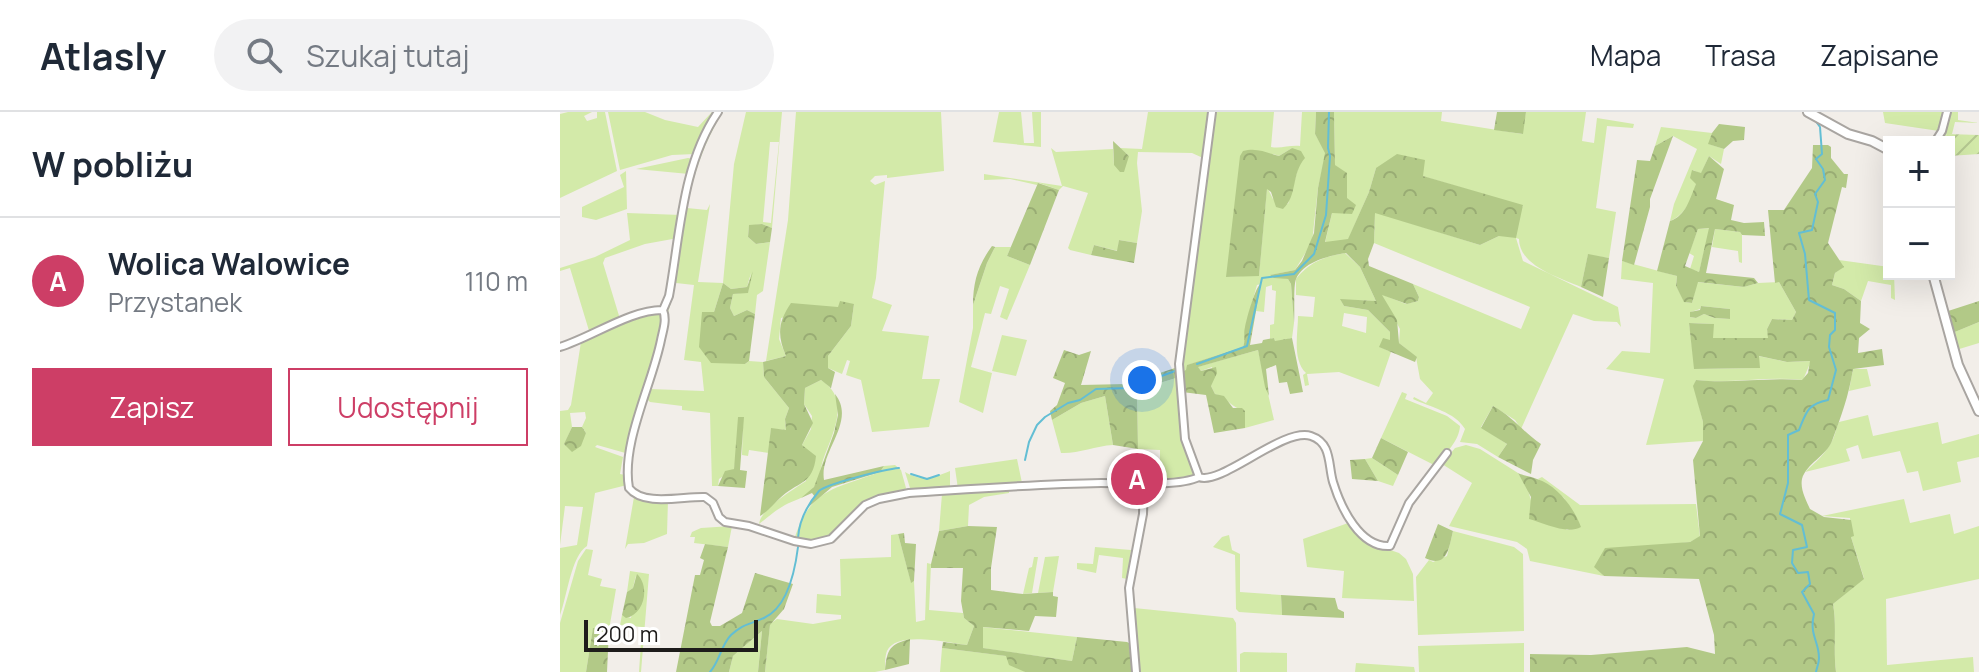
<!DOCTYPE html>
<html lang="pl">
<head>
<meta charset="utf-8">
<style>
	body { margin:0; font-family:Manrope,sans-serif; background:#f2f2f3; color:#1f2937 }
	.controls { position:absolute; right:24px; top:24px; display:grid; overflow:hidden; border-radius:0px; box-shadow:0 8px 32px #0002 }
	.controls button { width:72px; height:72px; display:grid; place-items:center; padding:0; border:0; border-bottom:2px solid #e0e1e3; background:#fff; color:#1f2937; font:40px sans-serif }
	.scale { position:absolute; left:24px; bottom:20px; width:174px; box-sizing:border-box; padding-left:8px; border:4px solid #1e1c1b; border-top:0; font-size:22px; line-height:28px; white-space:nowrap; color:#1e1c1b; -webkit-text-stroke:6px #fff; paint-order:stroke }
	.you { position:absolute; left:582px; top:268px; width:28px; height:28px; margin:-20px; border:6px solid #fff; border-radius:50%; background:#1a73e8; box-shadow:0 0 0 12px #1a73e833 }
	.badge { display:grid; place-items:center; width:52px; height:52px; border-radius:50%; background:#cd3e66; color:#fff; font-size:26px; font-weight:700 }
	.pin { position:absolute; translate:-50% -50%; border:4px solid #fff; box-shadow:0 2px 8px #0006 }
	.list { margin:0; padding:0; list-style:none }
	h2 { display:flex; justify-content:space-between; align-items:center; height:104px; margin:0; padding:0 32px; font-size:34px }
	h2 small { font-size:26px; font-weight:400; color:#747a83 }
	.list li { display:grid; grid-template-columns:52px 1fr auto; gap:24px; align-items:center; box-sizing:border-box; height:128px; padding:0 32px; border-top:2px solid #e0e1e3 }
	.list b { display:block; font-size:30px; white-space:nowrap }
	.list p { margin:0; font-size:26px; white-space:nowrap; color:#747a83 }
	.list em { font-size:26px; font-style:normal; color:#747a83 }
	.actions { display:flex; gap:16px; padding:24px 32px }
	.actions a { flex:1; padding:18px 0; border:2px solid #cd3e66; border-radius:0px; text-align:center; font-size:28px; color:#cd3e66 }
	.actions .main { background:#cd3e66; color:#fff }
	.icon { flex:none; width:44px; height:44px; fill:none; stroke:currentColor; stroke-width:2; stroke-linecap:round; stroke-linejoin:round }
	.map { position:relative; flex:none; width:1419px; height:560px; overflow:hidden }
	header { display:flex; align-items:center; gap:48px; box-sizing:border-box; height:112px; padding:0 40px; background:#fff; border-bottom:2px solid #e0e1e3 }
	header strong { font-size:38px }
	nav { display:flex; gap:44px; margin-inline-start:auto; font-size:28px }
	.search { width:560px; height:72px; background:#f2f2f3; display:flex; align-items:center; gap:20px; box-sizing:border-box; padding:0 28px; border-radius:44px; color:#747a83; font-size:30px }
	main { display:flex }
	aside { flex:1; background:#fff }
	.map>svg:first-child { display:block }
	.grass { fill:#d3eaa9; fill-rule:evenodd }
	.forest { fill:url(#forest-crowns); fill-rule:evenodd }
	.garden { fill:url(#garden-furrows) }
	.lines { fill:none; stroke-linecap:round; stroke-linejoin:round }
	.stream { stroke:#63bed4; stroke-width:2 }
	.street-casing { stroke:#a9a5a1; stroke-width:10 }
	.secondary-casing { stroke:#a9a5a1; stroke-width:12 }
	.street { stroke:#fff; stroke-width:6 }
	.secondary { stroke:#fff; stroke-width:8 }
</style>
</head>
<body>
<header>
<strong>Atlasly</strong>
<div class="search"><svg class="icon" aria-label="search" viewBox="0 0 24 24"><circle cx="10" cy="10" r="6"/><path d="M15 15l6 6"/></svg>Szukaj tutaj</div>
<nav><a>Mapa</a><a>Trasa</a><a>Zapisane</a></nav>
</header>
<main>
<aside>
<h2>W pobliżu<small></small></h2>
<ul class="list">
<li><span class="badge">A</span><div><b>Wolica Walowice</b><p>Przystanek</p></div><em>110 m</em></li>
</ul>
<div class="actions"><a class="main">Zapisz</a><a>Udostępnij</a></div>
</aside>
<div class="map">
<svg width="1419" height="560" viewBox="0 0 1419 560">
	<defs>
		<pattern id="forest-crowns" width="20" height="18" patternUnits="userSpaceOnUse" patternTransform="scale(2)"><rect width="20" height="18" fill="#b2c987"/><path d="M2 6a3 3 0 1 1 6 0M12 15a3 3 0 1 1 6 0" fill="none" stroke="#99ac74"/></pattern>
		<pattern id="garden-furrows" width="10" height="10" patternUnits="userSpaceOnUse" patternTransform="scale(2)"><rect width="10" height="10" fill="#d3eaa9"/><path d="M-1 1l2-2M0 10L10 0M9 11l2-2" fill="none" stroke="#b5c891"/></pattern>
	</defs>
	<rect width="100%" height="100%" fill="#f2eee9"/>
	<path class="grass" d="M8,0H32L24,4L27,9L37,6V0H45L57,59L0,86V2Z
		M48,0H85L105,8L138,15L152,0H157L135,42L112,43L60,58Z
		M160,0H163C144,30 134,61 127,96L147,98L150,92L138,170L163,171L154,200H142V211L185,252L189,249L203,250L204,265L229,296L225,307L226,318L211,317L209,341L189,338L188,344L182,343L183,305L174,357L159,367L158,374H152L150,301L122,298V294L90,290L87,287L90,277L144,279L141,250L124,248L134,173L116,171L107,205L133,61L143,30Z
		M186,0H222L212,116L202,112L189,114L188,125L196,132L210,130L203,179L197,183L195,202L187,198L174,204L170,196L173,182L188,180L191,161L187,175L171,177L163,171L174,52ZM210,30H219L211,111L203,110Z
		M236,0H381L384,59L327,66V63L315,64L310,69L315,73L325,69L316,166L312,186L332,193L322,219L369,224L362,267H380L369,315L312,320L301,268L286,263L290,249L287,248L282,262L268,256V244L291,214L294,192L221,206L219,227L226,244L206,249L228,108Z
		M439,0H461L464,31H474L472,0H481V35L433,30Z
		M588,0H650L643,46L632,41L578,40L577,51L582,99L577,131L559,128L558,139L534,133L531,143L510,138L508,136L528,81L503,74L499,78L479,71L477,73L450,67L424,68V62L502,74L491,36L496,40L553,37L554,53L569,44L560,36L582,37Z
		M655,0H714L711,35C721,37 729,33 740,34L742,0H756L755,22L766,41L758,76L752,130L735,158L711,163L728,167L731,172L734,211L732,226L715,230L714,226L710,227V213L714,212L716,179L712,178V173L706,175L704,200L696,199L701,172L697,173L686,212V226L683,235L628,253L626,259L622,260ZM732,36L739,53L728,92L713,87L707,75L699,163L667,165L678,71L713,42L719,44Z
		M774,0H882L881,9L962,22L966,0H1026L1022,29L1034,31L1037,6L1074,12L1073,16L1047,14L1036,96L1056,100L1049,146L1028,143L1021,175C1000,166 959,154 959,127L956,126L963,149L1058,195L1061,215L1057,210L1034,209L1013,202L961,317L955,308L933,294L921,315L947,332L938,345L917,332L900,330L905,317C895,300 870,295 853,287L854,285L866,291L873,281L860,267L856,245L839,231L840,217L821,182L846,192L858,189L859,185L853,172L961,217L970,195L814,131L815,100L920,133L939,124L963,94L862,64L816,56L809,80L788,128L765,131L772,101L787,86L775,53Z
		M1323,0H1385L1379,19L1325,11Z
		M1388,0H1398V8L1419,11L1395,10L1392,22H1387L1383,30H1380Z
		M1101,15L1152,21L1149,32L1164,37L1161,52L1149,44L1141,62L1133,58C1134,63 1137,67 1136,72C1135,86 1122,105 1110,109L1114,92L1137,37L1113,24L1095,34Z
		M128,46L133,47L129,62L76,57Z
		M66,59L67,97L36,108L22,105V95L64,75L60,63Z
		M67,101L121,103L118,126L85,132L45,146L43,151L60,207L30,222L10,156L0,159V156L35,145L70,128Z
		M1150,116L1139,160L1130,157L1134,144L1129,141L1138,117Z
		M1155,117L1180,120L1182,123V151L1179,150L1178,139L1152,135Z
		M435,135H451L447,144L470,153L447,208L440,205L449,177L440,174L431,202L425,201L411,255L432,261L423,301L399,290L413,216V193L427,151Z
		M785,141L800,155L816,189L781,188L784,194L808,198L830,220V228L820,235L831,240L819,275L779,260L747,262L749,273L745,274L743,263L746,261C732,248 738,221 738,204L753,205L755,185L736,183V167C750,150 763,145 785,141ZM784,201L807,205L806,221L782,214Z
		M1279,148L1329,155V162H1334L1335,188L1331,186V173L1308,169L1301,189L1284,177L1272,173L1275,161L1283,155Z
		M1062,149L1117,164L1116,174L1125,190L1132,191L1137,170L1184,175L1198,171L1219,170L1236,200L1232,208L1212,207L1207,217L1209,226H1152L1153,212L1129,211L1135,257L1199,256L1198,244L1227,250L1251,249L1243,268C1207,264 1171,272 1136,268L1134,274L1143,310V329L1086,333L1104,267L1046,257L1062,239L1090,241L1093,171L1061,167ZM1141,194L1170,197V207L1155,206L1144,202L1136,206L1130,205L1131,200L1140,197Z
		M95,200L102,204L103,209L69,342L37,333L35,335L63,345L60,362L65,363L67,373L35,381L27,434C11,444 7,485 0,503V436L17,433L23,395L5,394L0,433V299L8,298L11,293L21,230L61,211ZM25,300L26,306L22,315L26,321L4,333L12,315L10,301Z
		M1419,210V231L1396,238L1390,222Z
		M442,223L467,228L456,264L432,259Z
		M698,238L714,308L685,316V299C670,295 668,286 655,282L651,274L652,255L641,259L637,255Z
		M1293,257H1307L1311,274L1289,279Z
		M616,266L624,333L635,362L625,367L600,368V338L578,337L577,278Z
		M261,268C292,287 272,323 263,348C260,358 259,370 252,378C245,386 234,388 225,393C216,398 208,405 199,412C201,396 233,378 246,369L245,337L242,333L251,317L252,304L244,292L245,276Z
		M842,280L847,282L845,287L887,304L900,314C899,330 885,341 876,354L821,326Z
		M545,284L553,333C535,334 517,342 501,341L492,308L521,291Z
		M1308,303L1313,324L1378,310L1382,332L1419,322V345L1397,350L1401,370L1363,379L1358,359L1347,361L1340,339L1302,347L1298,333L1286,337L1290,349L1245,360C1255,351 1266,341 1272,329C1275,324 1276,316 1279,310Z
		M906,333L920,337L958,361L968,378L972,392L1007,418L1020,415L1004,386L978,367L982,365L1020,393L1136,392L1140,425L1130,430L1099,434L1035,455L1044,464L970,449L967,437L957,430L889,414L912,371L882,352L895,336Z
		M812,346L838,363L833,374L818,369L805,347Z
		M457,347L462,371L398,377L395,356Z
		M335,353L341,358L346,376L344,380L298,396L272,424L259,430L234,428C250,376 275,377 320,360L324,354Z
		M390,359V376L353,378L350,376L345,360C362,370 373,366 390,359Z
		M449,377V381L424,385L409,393L408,414L379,419L382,382Z
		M74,385L108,388L107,422L84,431L68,432L65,437Z
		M1344,387L1350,411L1390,402L1394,422L1419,414V467L1326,487L1327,553L1413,545L1414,560H1276C1273,537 1277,514 1273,492L1304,466L1291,425L1290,406L1262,404Z
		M791,410L807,430L839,441L846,447L853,462L854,489L782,486L784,459L747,455L743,427Z
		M172,414L168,435L134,431L135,425H130L132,420L141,416Z
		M893,419L954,435L963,442L964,519L858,523L856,465L869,448L873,450L887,444Z
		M338,422L351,470L354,469L356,510L365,508L367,451L371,452L369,498L403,501L404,506L414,514L407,533C390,531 336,518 327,539C325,544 325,552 325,558L315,560H205L210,512L217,507L253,512L281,507V503L256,501L257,482L281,484L280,447L331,445V423Z
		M669,423L672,438L680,442V480L721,483L722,503L679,500L676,497L675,443L653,435L662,425Z
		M535,435L571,438L567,467L562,466L563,446L539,443L536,461L517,457V451L533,452Z
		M26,437L33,438L28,463L42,467L40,474L56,477L49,518L33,517L26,560H0V511L18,449Z
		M499,444L493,480L478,481L485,445Z
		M474,445H478L472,481L463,482L469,456L472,455Z
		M70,459L89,462L81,560H79L82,515L60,513L62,503L71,506L76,463L73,476L67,480Z
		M574,496L673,506L676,511L677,560H580Z
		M422,515L517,525L512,549L422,536Z
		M202,519L198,560H169L173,544Z
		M964,531V560H859L858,534Z
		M382,536L447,544L465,560H380Z
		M684,540L727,541V560H680V542Z
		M796,551L854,555L855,560H795Z"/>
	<path class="forest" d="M756,0H774L775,53L787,61V86L796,93L792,102L772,101L765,130L788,127L809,80L816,56L837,42L865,48L863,64L963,93L956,126L939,124L920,133L815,101L814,131L808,147L809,154L853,172L859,185L858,189L847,192L822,183L837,208L839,231L857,245L855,250L819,235L823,226L830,228V220L808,198L784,194L780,187L816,189L800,155L786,141C769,144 744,149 736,167C733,175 735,201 734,211L731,172L728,167L714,166L710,163L735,158L742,149L754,121L758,76L765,41L755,22Z
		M937,0H966L963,22L934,18Z
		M1159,12L1185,15L1184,28L1173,29L1164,37L1148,32L1152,21Z
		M1113,24L1090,87V95L1074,153L1062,149L1077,48L1090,49L1095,34Z
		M553,29L569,44L564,60H560L554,53Z
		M1253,33H1268L1271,35V46L1284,62H1288L1286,76L1282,75L1268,131L1284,155L1275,161L1272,173L1284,177L1301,189L1300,211L1310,217L1299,226L1298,241L1322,237L1324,253L1293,257C1289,283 1281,305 1272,329C1267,343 1246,352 1242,367C1240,377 1246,388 1250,397L1264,405L1291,408L1294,424L1291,425L1304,467L1273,492C1277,514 1273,537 1276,560H970V542L1031,543L1127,535L1155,542L1154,523L1139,467L1044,464L1034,455L1045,436L1130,430L1140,424L1133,348L1143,329V310L1133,274L1136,268C1171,272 1207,265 1242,268L1248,261L1250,249L1227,250L1199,244L1200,256L1134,257L1129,211L1154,212L1153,226H1208L1207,217L1212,207L1232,208L1236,200L1219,170L1215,171L1208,98H1224L1252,56Z
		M732,36L741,39L745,46C731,62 738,83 723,97L716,95L711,80L707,77L699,164L666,165L680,44L683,39C697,35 707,41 719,44Z
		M1149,44L1164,57L1156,87L1174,93L1171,108L1184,111L1204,110L1205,124L1182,123L1180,120L1155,117L1146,161L1194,166L1198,171L1184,175L1138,170L1132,191L1124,190L1116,174L1117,164L1097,159L1110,109C1126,104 1130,86 1136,72L1130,66L1132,58L1141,61ZM1149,116L1139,160L1125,154L1138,117Z
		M478,71L499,78L470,153L447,144Z
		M202,112L212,116L210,130L196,132L188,125L189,113Z
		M559,128L577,131L574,151L531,143L534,133L557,139Z
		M432,134L435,135L427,151L413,193C413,170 418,153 432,134Z
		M1028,142L1049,146L1043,185L1021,175Z
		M193,159L188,181L173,182L170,196L174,204L187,198L195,202L189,249L185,252L151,251L139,235L142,200H154L163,171L171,177L187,175Z
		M701,171L690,233L702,231L703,228L714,226L715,229L732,226L743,280L730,282L727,270L719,271L716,253L706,257L709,284L705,275L698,238L638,255L641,259L656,255L657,261L651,274L655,282L664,284L673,296H682L685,299V316L654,321L646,283L622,280V260L626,258L627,253L683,235C686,227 683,223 685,215C687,205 695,176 701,171Z
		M280,189L294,192L291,214L268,244V256L275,260L271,276L261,268L245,276L244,292L253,311L242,333L256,344C253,374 237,369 219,387C213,393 208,399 200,404L211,316L226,318L225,307L229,296L204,265L203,250L226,244C217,223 218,210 231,191L278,195Z
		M1419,189V210L1390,222L1385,200Z
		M1141,194L1170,197V207L1155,206L1144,202L1136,206L1130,205V200L1140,198Z
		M504,238L519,243L531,239L521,273L566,272L615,256L616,266L577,278L578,337L553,333L545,284L521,291L492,308L490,299L497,293L505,271L493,266Z
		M275,282C297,310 259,339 264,368L324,354L320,360L272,375L245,398L255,385L252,381L241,386L254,375L274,321L278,303Z
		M933,294C952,304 963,320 981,332L973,348L971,362L938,345L947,332L921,316Z
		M178,305H184L180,358L187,359L185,376L158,374L165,359L174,357Z
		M12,315H22L26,321L21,334L12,340L4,332Z
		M821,326L848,340L838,363L812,346Z
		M805,347L818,369L792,367L790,348Z
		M958,361C964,364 970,364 977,367C997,373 1014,396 1021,415C1007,423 984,411 969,407L971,385Z
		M878,412L893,419C889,436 887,457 865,446Z
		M408,414L437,415L431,456V478L463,482L493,480V484L498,485L496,505L475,504L469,519L423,515V536L512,549L517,525L567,530L569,531L572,560H465L449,553L446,544L382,536L383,530L407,533L414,514L404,506L401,489L403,456H371V452L379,419Z
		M344,421L345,431L356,432L354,469L351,471L338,422Z
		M145,432L168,435L150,510L152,514H160L182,501L195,461L233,472L224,497L210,513L205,560H198L202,519L173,544L169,560H116L135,463H140L144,448L140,446Z
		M77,462C90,474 85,502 66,506L62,503L67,480L73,476Z
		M721,483L775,486L778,497L784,500V506L722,503Z
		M33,516L49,518L47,560H26Z
		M350,527L349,552L325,558C327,537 330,532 350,527Z"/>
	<path class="garden" d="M1387,22L1419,23V42L1389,44V30H1383Z"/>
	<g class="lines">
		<path class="stream" d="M1255,8L1260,15L1262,42L1256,47L1263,57L1265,68L1255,82L1258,90L1252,118L1239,121L1245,142L1249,188L1275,201V218L1270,223L1269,235L1276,258L1268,288C1247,292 1246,301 1239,318L1228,323V371L1220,402L1242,413L1247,435L1233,438L1232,451L1238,461L1248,460L1250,472L1242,480L1254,502C1249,523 1259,529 1259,546C1259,551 1257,555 1256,560
			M637,252L687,234L702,166L734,162L754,142L766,103L770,44L768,36L769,0
			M465,348L469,330L477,313L485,305L508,291L520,288L536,277L569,276L615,259
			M351,362L367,367L379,363
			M238,426C239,409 248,392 259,379C266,372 326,357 339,356
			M150,560C160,549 161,533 171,523C184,511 189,513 204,506C228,495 235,459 238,435"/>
		<defs>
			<path id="street" d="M1375,30L1382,19L1387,0
				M103,198C107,208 103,218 101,228C92,273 61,331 69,376C84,395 123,384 145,385L153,391L159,405L165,410L189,414L234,429L251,432L271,427L305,393L319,387L349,381C413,377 477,372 541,371C565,371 618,375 639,365C661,374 723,315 751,324C772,331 768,353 773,370C781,396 800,436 830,434L849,391L887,341
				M0,235C30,226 72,197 103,198L109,184C120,124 122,52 158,0
				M639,365L625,327L619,252L652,0
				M576,560L569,476L583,402L584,371"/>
			<path id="secondary" d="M1248,0L1288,22L1312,29L1329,38
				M1373,162L1398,253L1419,299"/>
		</defs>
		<use href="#street" class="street-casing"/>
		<use href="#secondary" class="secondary-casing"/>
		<use href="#street" class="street"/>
		<use href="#secondary" class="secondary"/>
	</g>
</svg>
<div class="controls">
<button>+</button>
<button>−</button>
</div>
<div class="scale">200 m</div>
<div class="you"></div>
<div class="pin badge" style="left:577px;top:367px">A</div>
</div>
</main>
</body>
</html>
